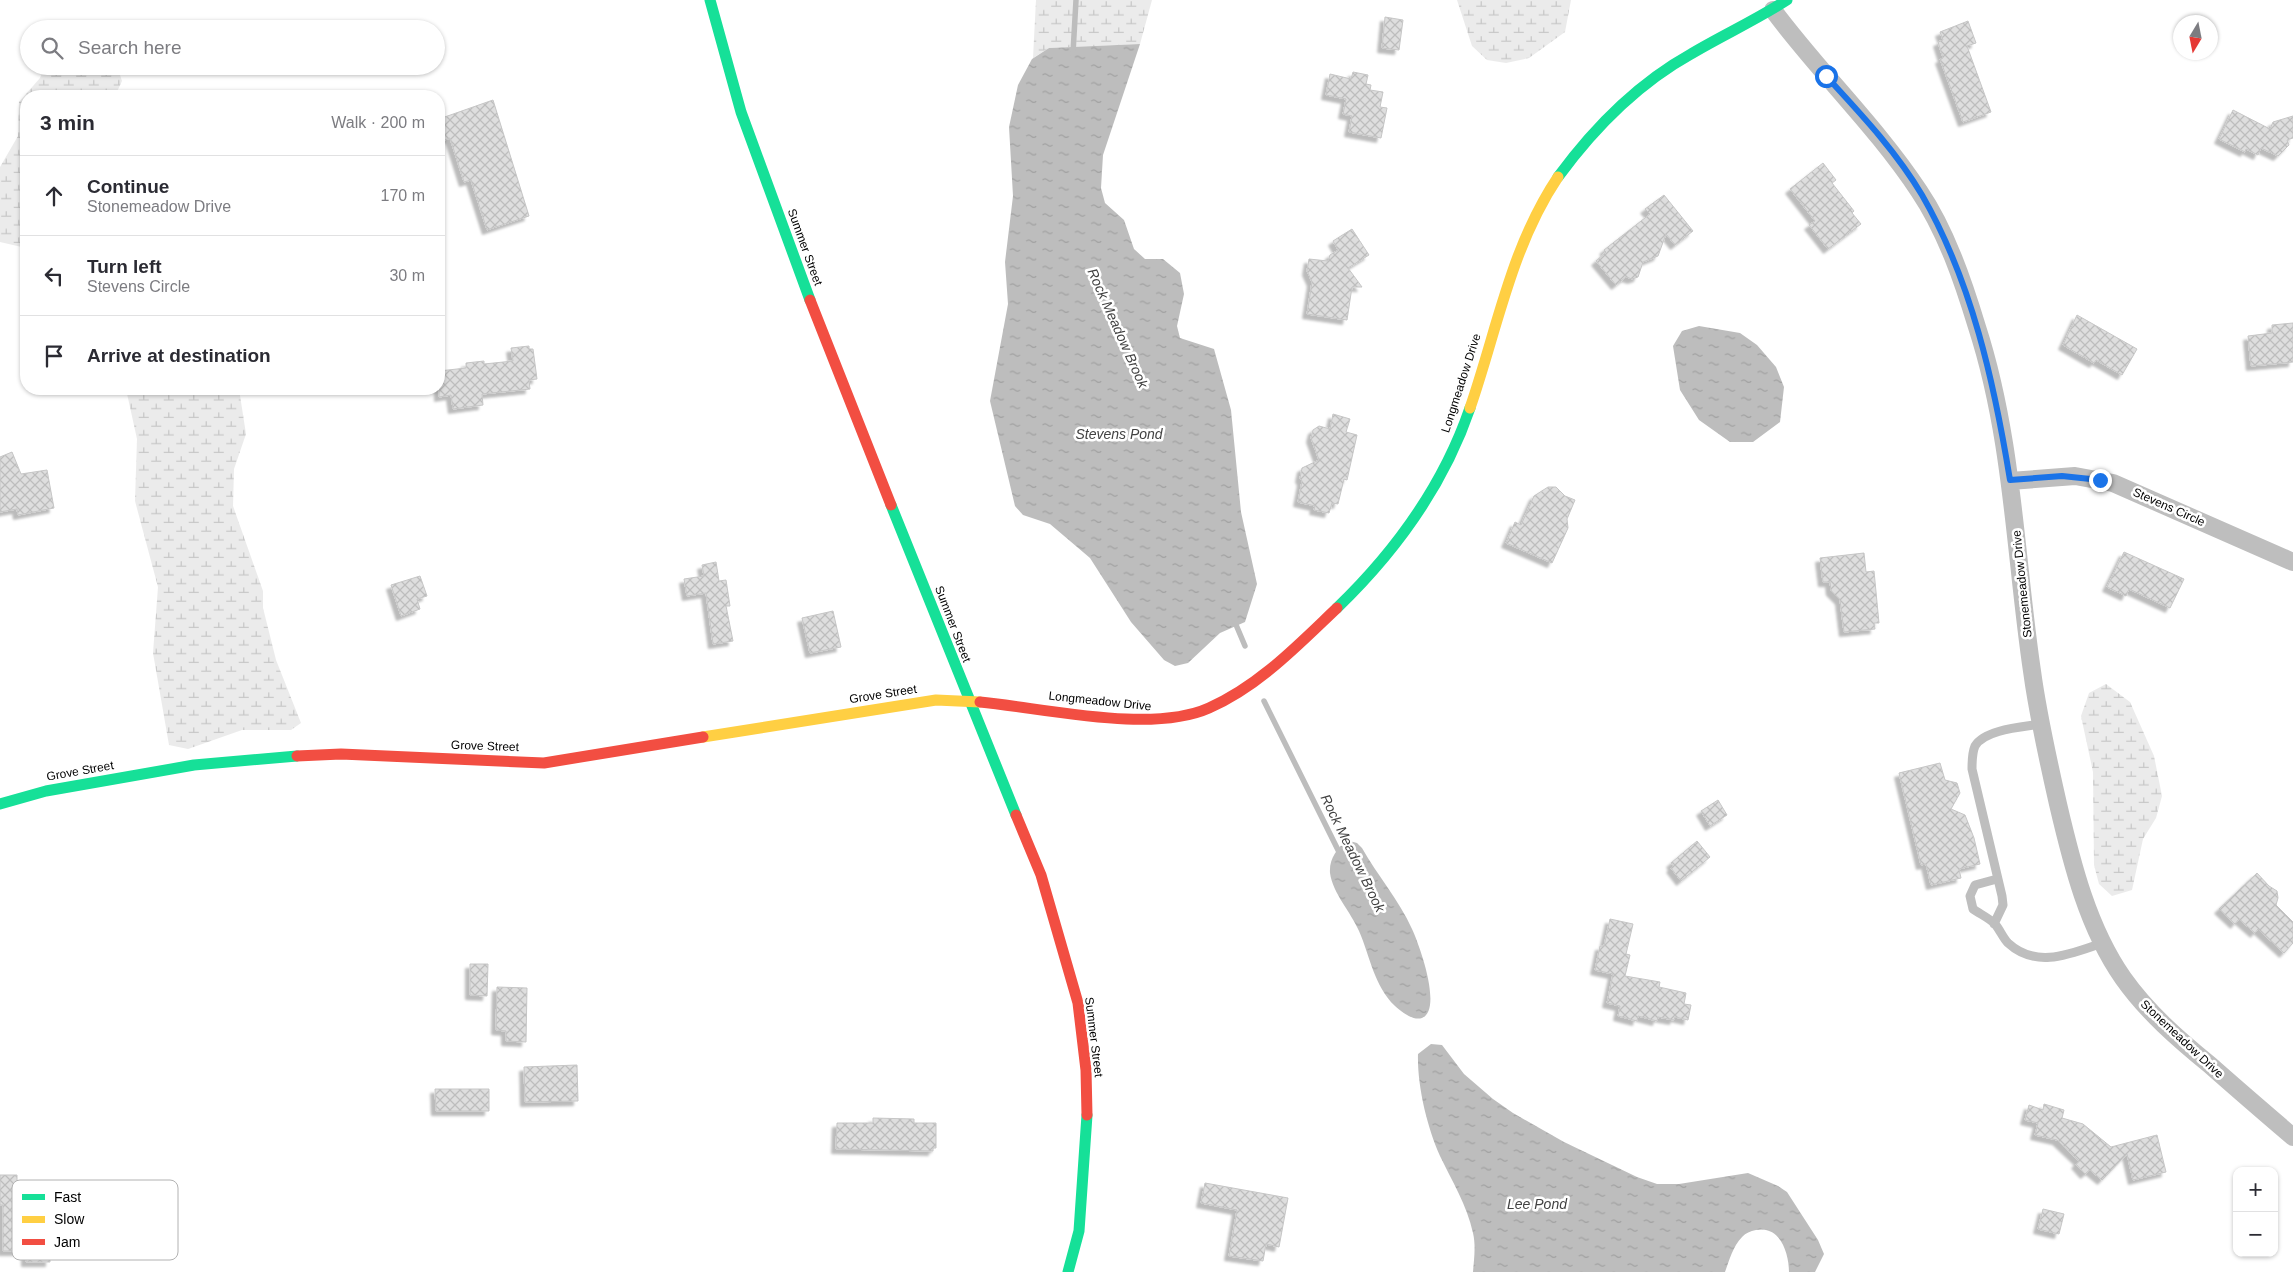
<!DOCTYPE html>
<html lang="en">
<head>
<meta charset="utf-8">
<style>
	body { margin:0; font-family:Arial,sans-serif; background:#f7f7f7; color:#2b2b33 }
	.controls { position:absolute; right:15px; bottom:15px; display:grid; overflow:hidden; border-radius:10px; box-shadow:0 1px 4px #0004 }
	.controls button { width:45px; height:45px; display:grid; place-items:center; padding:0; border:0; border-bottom:1px solid #e1e1e2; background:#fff; color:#2b2b33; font:25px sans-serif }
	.compass { position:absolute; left:2173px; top:15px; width:45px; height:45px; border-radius:50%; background:#fff; box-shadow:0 1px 4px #0004; rotate:190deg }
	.stop { position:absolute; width:15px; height:15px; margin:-11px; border:4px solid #1a73e8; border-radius:50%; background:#fff }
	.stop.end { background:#1a73e8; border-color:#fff; box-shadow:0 1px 5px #0008 }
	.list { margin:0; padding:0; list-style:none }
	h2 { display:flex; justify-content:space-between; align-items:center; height:65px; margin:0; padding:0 20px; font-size:21px }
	h2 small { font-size:16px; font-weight:400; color:#7c7c81 }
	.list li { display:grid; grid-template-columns:32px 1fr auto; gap:15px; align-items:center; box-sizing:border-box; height:80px; padding:0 20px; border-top:1px solid #e1e1e2 }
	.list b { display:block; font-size:19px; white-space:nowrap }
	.list p { margin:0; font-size:16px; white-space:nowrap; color:#7c7c81 }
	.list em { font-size:16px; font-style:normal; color:#7c7c81 }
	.icon { flex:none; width:28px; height:28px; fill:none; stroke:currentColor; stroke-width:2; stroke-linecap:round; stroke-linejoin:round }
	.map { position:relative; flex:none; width:2293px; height:1272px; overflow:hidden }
	.search { position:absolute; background:#fff; box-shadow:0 1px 4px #0004; left:20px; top:20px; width:425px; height:55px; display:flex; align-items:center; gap:12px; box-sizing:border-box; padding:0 18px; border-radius:28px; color:#7c7c81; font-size:19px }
	.panel { position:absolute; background:#fff; box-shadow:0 1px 4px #0004; left:20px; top:90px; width:425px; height:305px; border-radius:20px }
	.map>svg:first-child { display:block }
	.wetland { fill:url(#wetland-marsh) }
	.water { fill:url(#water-ripples) }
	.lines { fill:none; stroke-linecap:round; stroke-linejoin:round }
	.stream { stroke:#bdbdbd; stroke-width:5.5 }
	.building { fill:url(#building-cross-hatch); stroke:#c6c6c6; filter:url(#shadow) }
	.lane { stroke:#bebebe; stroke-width:9 }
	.street { stroke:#bebebe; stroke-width:18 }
	.fast { stroke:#16e098; stroke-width:11 }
	.slow { stroke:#ffcf43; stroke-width:11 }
	.jam { stroke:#f24e42; stroke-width:11 }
	.route { stroke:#1a73e8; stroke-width:6 }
	.labels { text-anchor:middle; stroke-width:5; stroke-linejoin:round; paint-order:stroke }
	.street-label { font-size:12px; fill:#000; stroke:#fff }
	.water-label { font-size:14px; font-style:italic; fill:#424242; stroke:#fff }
	.key { fill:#fff; stroke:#b2b2b2; stroke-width:1 }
	.key-label { font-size:14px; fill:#000 }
</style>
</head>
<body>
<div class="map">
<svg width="2293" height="1272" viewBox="0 0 2293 1272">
	<defs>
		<pattern id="wetland-marsh" width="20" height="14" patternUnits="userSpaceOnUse" patternTransform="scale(1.25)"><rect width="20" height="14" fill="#ebebeb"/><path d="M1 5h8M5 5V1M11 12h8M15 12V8" fill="none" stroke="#c8c8c8"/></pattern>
		<pattern id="water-ripples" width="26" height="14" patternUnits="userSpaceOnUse" patternTransform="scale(1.25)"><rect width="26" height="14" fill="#bdbdbd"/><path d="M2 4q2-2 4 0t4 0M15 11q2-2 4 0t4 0" fill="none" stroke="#a1a1a1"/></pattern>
		<pattern id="building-cross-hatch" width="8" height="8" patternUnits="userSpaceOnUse" patternTransform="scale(1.25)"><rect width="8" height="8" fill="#dedede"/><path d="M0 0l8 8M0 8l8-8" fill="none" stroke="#bdbdbd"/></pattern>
		<filter id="shadow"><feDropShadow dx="-4.5" dy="4.5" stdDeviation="1" flood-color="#0004"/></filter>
	</defs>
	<rect width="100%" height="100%" fill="#fff"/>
	<path class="wetland" d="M1036,0H1152L1140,44L1049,48L1033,58Z
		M1457,0H1571L1565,32L1529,58L1506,63L1487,60L1472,46Z
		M45,66H117L122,81L115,96H26V248L0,242V167L18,136L19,102L40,78Z
		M126,389H239L246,434L234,469L233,506L263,591V608L276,660L301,723L291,730H242L188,749L169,745L153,653L158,587L135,501L137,439Z
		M2106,684L2130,702L2154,756L2162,796L2156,818L2143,839L2132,890L2112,896L2099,884L2094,865L2093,772L2081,716L2089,693Z"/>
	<path class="water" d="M1140,44L1103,155L1101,188L1105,203L1124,220L1134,249L1145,259H1163L1180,273L1184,294L1177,326L1180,338L1214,349L1231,410L1241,512L1257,584L1245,622L1220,633L1188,663L1175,666L1164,660L1131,622L1090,558L1050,524L1023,515L1015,506L990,401L1008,304L1005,262L1013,196L1009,127L1018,85L1032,59L1049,48Z
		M1699,326L1740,333L1757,345L1776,367L1784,387L1780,422L1753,442H1730L1699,420L1680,390L1673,346L1682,331Z
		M1346,840L1357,843L1362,848C1377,875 1399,900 1412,929C1419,944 1443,1009 1422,1018C1413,1021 1402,1012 1395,1006C1374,986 1370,956 1359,931C1351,912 1333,894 1330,873C1329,858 1337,850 1346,840Z
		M1431,1044L1442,1045L1464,1074L1493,1099L1513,1113L1564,1142L1637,1177L1657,1184H1679L1748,1173L1778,1186L1787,1192L1818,1240L1824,1254L1815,1272H1789C1789,1253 1780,1225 1756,1230C1750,1231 1746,1233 1742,1237C1733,1246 1729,1261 1725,1272H1473C1474,1259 1476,1246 1473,1233C1467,1205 1452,1181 1440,1156C1427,1127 1417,1085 1418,1054Z"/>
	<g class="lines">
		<path class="stream" d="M1073,53L1076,0
			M1234,620L1245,646
			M1264,701L1341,856"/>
	</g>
	<path class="building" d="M1385,17L1403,20L1399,50L1382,48Z
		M1968,21L1976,43L1967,46L1991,112L1963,122L1940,59L1943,58L1938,42L1943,40L1940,32Z
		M1353,72L1368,75L1366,84L1371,85L1370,90L1383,92L1380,107L1387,108L1381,138L1349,132L1352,116L1343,114L1346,99L1326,95L1330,74L1351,79Z
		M493,100L529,216L487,230L471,180L464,182L450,138L439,142V119Z
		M2233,110L2270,129L2273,122L2293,116V138L2287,140L2289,145L2278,156L2261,148L2258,155L2246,149L2245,152L2219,139Z
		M1823,163L1836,180L1832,183L1854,211L1852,213L1861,224L1828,249L1809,225L1815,221L1790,189Z
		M1664,195L1693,231L1675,245L1666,234L1658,256L1643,262L1638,277L1632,279L1626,277L1616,285L1596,261L1606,252L1604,250L1650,214L1645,209Z
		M1352,229L1369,255L1348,268L1362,287H1352L1347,320L1307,314L1312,282L1307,271L1309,259L1328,261L1330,255L1338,250L1333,241Z
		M2077,315L2137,349L2122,375L2096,360L2094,363L2063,345Z
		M2293,323V362L2251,366L2248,336L2272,333V325Z
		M529,346V349H533L537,379L529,380L530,389L482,394L483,405L453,409L451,395L439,397V371L466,368V363L484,361V364L513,361L511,348Z
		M1333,414L1350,419L1346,432L1357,435L1347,480L1344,479L1338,504L1332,503L1329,513L1314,510L1315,506L1298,502L1302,481L1300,478L1302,468L1319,460L1311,438L1313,430L1319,426L1330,429Z
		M12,452L21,474L47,470L54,508L18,515L17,509L0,512V457Z
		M1548,487H1556L1565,496L1575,500L1567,519L1568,528L1552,563L1506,543L1515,522L1521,525L1534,496Z
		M2124,552L2184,579L2170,608L2129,589L2126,596L2107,587Z
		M1864,553L1866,572L1874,571L1879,623H1874L1875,629L1844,632L1840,600L1831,591L1830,582H1823L1820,558Z
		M716,562L719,581L726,580L730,606H726L733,641L713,644L706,593L687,596L684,579L704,576L702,565Z
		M420,576L427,596L417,599L420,609L401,616L391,585Z
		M833,611L841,647L810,653L802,618Z
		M1940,763L1945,780L1957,783L1960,793L1951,809L1965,815L1974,838L1980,864L1959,869L1961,878L1931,885L1926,864L1921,865L1899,773Z
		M1718,800L1727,815L1710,826L1701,811Z
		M1697,841L1710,857L1681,881L1671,868L1673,866L1671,863Z
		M2257,873L2269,886L2277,891L2278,898L2276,905L2293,922V943L2284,953L2258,929L2255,933L2239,919L2235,924L2219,909Z
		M1610,919L1633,924L1626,954L1630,955L1625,976L1660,982L1659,987L1686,993L1684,1004L1691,1005L1688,1020L1675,1017L1674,1020L1658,1017L1657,1021L1638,1016L1637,1021L1618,1016L1620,1006L1607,1003L1613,974L1595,970L1600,946H1604Z
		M470,964H488L487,996L470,995Z
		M497,987L527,988L526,1042L506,1041V1031L496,1030Z
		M577,1065L578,1101L525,1102L524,1067Z
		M435,1089H489V1111H436Z
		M2044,1104L2064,1110L2062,1118L2083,1124L2111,1147L2157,1135L2166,1172L2133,1180L2127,1154L2102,1180L2090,1170L2085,1174L2076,1164L2079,1161L2057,1140L2035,1135L2038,1123L2025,1120L2029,1105L2043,1110Z
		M873,1118L914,1119V1123H936V1148H933V1151L836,1149L837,1123H873Z
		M0,1175H17V1222H50V1262H26V1251H3V1205H0Z
		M1205,1183L1288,1198L1279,1247L1266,1244L1263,1261L1229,1256L1237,1210L1201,1203Z
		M2043,1209L2064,1214L2059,1234L2038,1229Z"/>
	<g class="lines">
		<path class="lane" d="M1997,879L1975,885L1970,896L1973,909C1980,914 1989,918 1995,924C2000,930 2003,938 2008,943C2036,969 2070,954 2102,943
			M1994,924L2003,905L2002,896L1972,769C1972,761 1972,753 1975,746C1985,729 2024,727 2041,724"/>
		<path class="street" d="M1773,10C1819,72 1876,126 1919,191C1946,231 1963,281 1977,327C2013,438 2015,556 2032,671C2038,716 2048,760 2058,804C2072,864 2088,928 2123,978C2147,1012 2178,1039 2210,1065C2237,1089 2265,1113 2293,1137
			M2010,481L2075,476L2113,483L2293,562"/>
		<path class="fast" d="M710,0L741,112L810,300
			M1558,177C1594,128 1637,84 1691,54C1723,35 1756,20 1787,0
			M891,505L1016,815
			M1337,608C1396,551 1443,487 1470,408
			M0,804L46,791L194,765L297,756
			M1068,1272L1079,1231L1087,1115"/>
		<path class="slow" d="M1470,408C1497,330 1511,247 1558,177
			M703,737L936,700L980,702"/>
		<path class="jam" d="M810,300L891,505
			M980,702C1044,708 1151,734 1209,708C1259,686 1298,645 1337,608
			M297,756L341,754L544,763L703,737
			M1016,815L1041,875L1078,1003L1086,1070L1087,1115"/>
	</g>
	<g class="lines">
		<path class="route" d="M1826,76C1860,113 1896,151 1922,195C1972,282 1994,382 2010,480L2062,476L2100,480"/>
	</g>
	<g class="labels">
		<g class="street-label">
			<text transform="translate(805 247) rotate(70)" y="4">Summer Street</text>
			<text transform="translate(1461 383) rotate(-72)" y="4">Longmeadow Drive</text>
			<text transform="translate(2169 507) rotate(24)" y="4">Stevens Circle</text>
			<text transform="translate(2022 584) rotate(-96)" y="4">Stonemeadow Drive</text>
			<text transform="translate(953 624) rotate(69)" y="4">Summer Street</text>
			<text transform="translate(883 694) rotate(-9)" y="4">Grove Street</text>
			<text transform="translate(1100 701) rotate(6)" y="4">Longmeadow Drive</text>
			<text transform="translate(485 746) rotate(2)" y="4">Grove Street</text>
			<text transform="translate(80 771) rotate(-10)" y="4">Grove Street</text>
			<text transform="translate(1094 1037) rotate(83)" y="4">Summer Street</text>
			<text transform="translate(2182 1039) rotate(43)" y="4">Stonemeadow Drive</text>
		</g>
		<g class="water-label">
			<text transform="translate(1118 328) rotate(66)" y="5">Rock Meadow Brook</text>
			<text x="1119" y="439">Stevens Pond</text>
			<text transform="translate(1353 853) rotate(64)" y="5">Rock Meadow Brook</text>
			<text x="1537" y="1209">Lee Pond</text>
		</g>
	</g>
	<rect x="12" y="1180" width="166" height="80" rx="8" class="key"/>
	<rect x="22" y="1194" width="23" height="6" fill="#16e098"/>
	<rect x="22" y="1216" width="23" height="7" fill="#ffcf43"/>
	<rect x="22" y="1239" width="23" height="6" fill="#f24e42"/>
	<g class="key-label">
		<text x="54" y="1202">Fast</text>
		<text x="54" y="1224">Slow</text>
		<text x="54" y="1247">Jam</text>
	</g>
</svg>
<div class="controls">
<button>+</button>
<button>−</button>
</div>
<svg class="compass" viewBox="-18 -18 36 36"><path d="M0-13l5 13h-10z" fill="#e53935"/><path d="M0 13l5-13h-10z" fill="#7c7c81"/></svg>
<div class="stop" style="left:1826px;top:76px"></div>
<div class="stop end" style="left:2100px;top:480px"></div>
<div class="search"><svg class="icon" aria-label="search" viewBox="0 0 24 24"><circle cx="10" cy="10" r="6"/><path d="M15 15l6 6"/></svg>Search here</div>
<section class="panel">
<h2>3 min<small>Walk · 200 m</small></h2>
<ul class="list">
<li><svg class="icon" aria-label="ahead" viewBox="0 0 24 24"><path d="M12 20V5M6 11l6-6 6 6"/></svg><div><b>Continue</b><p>Stonemeadow Drive</p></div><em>170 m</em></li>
<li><svg class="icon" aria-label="left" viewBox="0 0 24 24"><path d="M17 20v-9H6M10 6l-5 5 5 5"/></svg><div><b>Turn left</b><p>Stevens Circle</p></div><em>30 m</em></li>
<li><svg class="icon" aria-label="arrive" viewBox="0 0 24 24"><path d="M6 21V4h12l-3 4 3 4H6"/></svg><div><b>Arrive at destination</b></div></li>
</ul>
</section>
</div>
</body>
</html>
